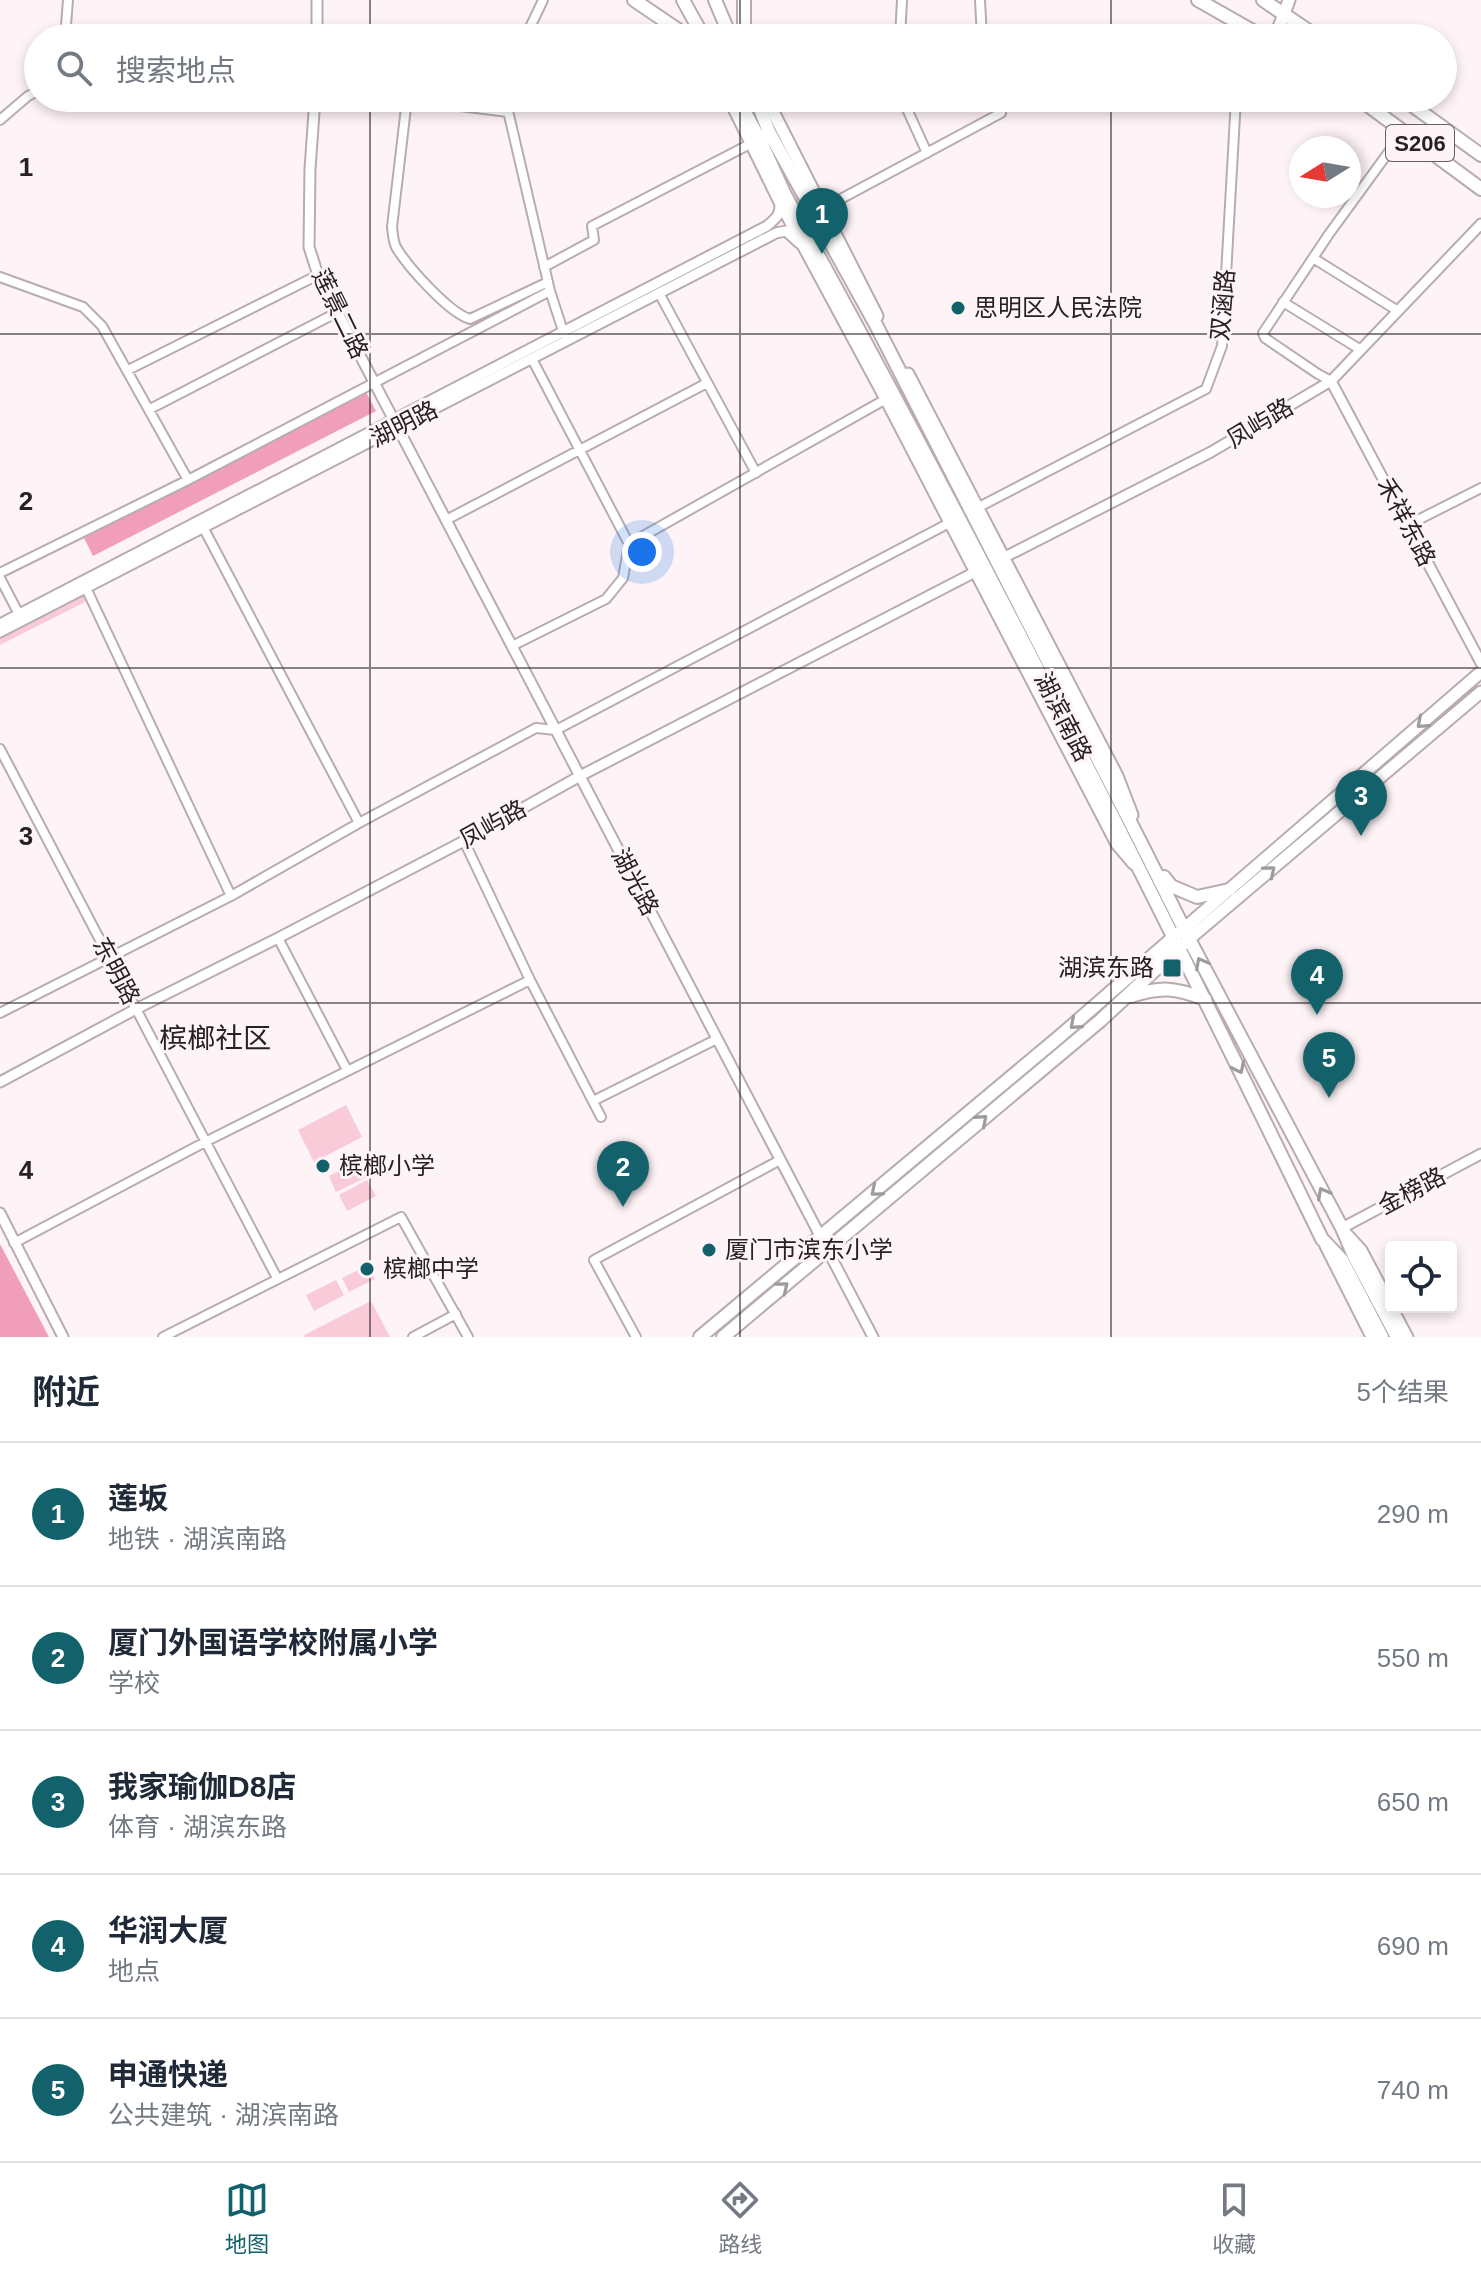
<!DOCTYPE html>
<html lang="zh">
<head>
<meta charset="utf-8">
<style>
	body { margin:0; font-family:Arial,"Noto Sans SC",sans-serif; background:#f6f6f7; color:#1f2937 }
	.controls { position:absolute; right:24px; bottom:24px; display:grid; overflow:hidden; border-radius:8px; box-shadow:0 4px 12px #0003 }
	.controls button { width:72px; height:72px; display:grid; place-items:center; padding:0; border:0; border-bottom:2px solid #e0e1e3; background:#fff; color:#1f2937; font:40px sans-serif }
	.compass { position:absolute; left:1289px; top:136px; width:72px; height:72px; border-radius:50%; background:#fff; box-shadow:0 4px 12px #0003; rotate:259deg }
	.you { position:absolute; left:642px; top:552px; width:28px; height:28px; margin:-20px; border:6px solid #fff; border-radius:50%; background:#1a73e8; box-shadow:0 0 0 12px #1a73e833 }
	.badge { display:grid; place-items:center; width:52px; height:52px; border-radius:50%; background:#13616b; color:#fff; font-size:26px; font-weight:700 }
	.pin { position:absolute; translate:-50% -66px; filter:drop-shadow(0 2px 4px #0008) }
	.pin::after { content:''; position:absolute; top:42px; width:28px; height:24px; background:inherit; clip-path:polygon(0 0,100% 0,50% 100%) }
	.list { margin:0; padding:0; list-style:none }
	h2 { display:flex; justify-content:space-between; align-items:center; height:104px; margin:0; padding:0 32px; font-size:34px }
	h2 small { font-size:26px; font-weight:400; color:#747a83 }
	.list li { display:grid; grid-template-columns:52px 1fr auto; gap:24px; align-items:center; box-sizing:border-box; height:144px; padding:0 32px; border-top:2px solid #e0e1e3 }
	.list b { display:block; font-size:30px; white-space:nowrap }
	.list p { margin:0; font-size:26px; white-space:nowrap; color:#747a83 }
	.list em { font-size:26px; font-style:normal; color:#747a83 }
	.icon { flex:none; width:44px; height:44px; fill:none; stroke:currentColor; stroke-width:2; stroke-linecap:round; stroke-linejoin:round }
	.map { position:relative; flex:none; width:1481px; height:1337px; overflow:hidden }
	.search { position:absolute; background:#fff; box-shadow:0 4px 12px #0003; left:24px; right:24px; top:24px; height:88px; display:flex; align-items:center; gap:20px; box-sizing:border-box; padding:0 28px; border-radius:44px; color:#747a83; font-size:30px }
	.sheet { height:824px; background:#fff }
	nav { display:flex; justify-content:space-around; align-items:center; box-sizing:border-box; height:112px; border-top:2px solid #e0e1e3; background:#fff; font-size:22px; color:#747a83 }
	nav a { display:grid; justify-items:center; gap:4px }
	nav .on { color:#13616b }
	.map>svg:first-child { display:block }
	.green { fill:#f9cbd9 }
	.water { fill:#f19eba }
	.lines { fill:none; stroke-linecap:round; stroke-linejoin:round }
	.minor-casing { stroke:#b9acb0; stroke-width:12 }
	.tertiary-casing { stroke:#b9acb0; stroke-width:13 }
	.secondary-casing { stroke:#b9acb0; stroke-width:15 }
	.primary-casing { stroke:#b9acb0; stroke-width:16 }
	.minor { stroke:#fff; stroke-width:8 }
	.tertiary { stroke:#fff; stroke-width:9 }
	.secondary { stroke:#fff; stroke-width:11 }
	.primary { stroke:#fff; stroke-width:12 }
	.oneway { stroke:#9d9b9c }
	.grid { fill:none; stroke:#262122; stroke-width:2; stroke-opacity:0.55 }
	.poi-dot { fill:#13616b; stroke:#fef3f6; stroke-width:3 }
	.labels { text-anchor:middle; stroke-width:6; stroke-linejoin:round; paint-order:stroke }
	.shield { fill:#fef3f6; stroke:#676062; stroke-width:2 }
	.shield-label { font-size:22px; font-weight:bold; fill:#262122 }
	.street-label { font-size:24px; fill:#262122; stroke:#fef3f6 }
	.poi-label { font-size:24px; fill:#262122; stroke:#fef3f6; text-anchor:start }
	.quarter-label { font-size:28px; fill:#262122; stroke:#fef3f6 }
	.grid-label { font-size:26px; text-anchor:middle; font-weight:bold; fill:#262122; stroke:#fef3f6; stroke-width:6; stroke-linejoin:round; paint-order:stroke }
</style>
</head>
<body>
<div class="map">
<svg width="1481" height="1337" viewBox="0 0 1481 1337">
	<rect width="100%" height="100%" fill="#fef3f6"/>
	<path class="green" d="M84,591L89,600L0,645V634Z
		M346,1105L362,1137L314,1162L298,1130Z
		M359,1162L367,1177L336,1192L329,1176Z
		M367,1180L376,1196L347,1211L339,1195Z
		M368,1265L375,1279L349,1292L342,1278Z
		M336,1280L344,1295L314,1311L306,1295Z
		M371,1301L390,1337H305L304,1335Z"/>
	<path class="water" d="M366,392L376,411L93,556L84,538Z
		M0,1244L49,1337H0Z"/>
	<g class="lines">
		<defs>
			<path id="minor" d="M980,0L982,38
				M65,38L68,0
				M525,38L543,0
				M900,38L902,0
				M396,98L508,112
				M505,98L550,291L564,334
				M902,98L927,153
				M407,99L392,227C393,234 393,241 396,247C407,266 449,313 470,319L548,282
				M0,120L28,96L38,91
				M822,209L1001,113L997,98
				M1313,258L1398,311
				M544,267L594,240L592,226L750,144
				M0,277L83,307L102,326L188,480
				M659,293L756,473
				M1283,302L1361,350
				M532,359L629,544
				M128,370L318,275
				M1331,381L1318,374L1265,338L1263,333L1329,234L1404,131
				M150,409L338,312
				M975,509L1206,389L1222,346L1236,98
				M446,520L707,383
				M1408,525L1481,488
				M203,527L359,823
				M0,573L188,480L550,291
				M0,578L22,620
				M86,588L231,896
				M512,646L606,599L623,578L629,544L886,399
				M0,749L277,1278
				M464,841L530,980L601,1117
				M278,938L347,1070
				M0,1013L231,896L359,823L536,728L556,730L953,521
				M593,1101L717,1039
				M14,1243L207,1141L530,980
				M163,1337L401,1217L468,1337
				M413,1337L456,1314
				M636,1337L594,1260L780,1160"/>
			<path id="tertiary" d="M317,38V0
				M315,98L310,169L309,247L318,275L873,1337
				M1331,381L1481,663
				M999,560L1211,452L1331,381L1481,224
				M0,624L767,226C776,218 780,216 780,204
				M0,632L776,233L786,231L799,243
				M0,1082L136,1009L278,938L464,841L580,776L979,570
				M0,1213L63,1337
				M1325,1246L1371,1337
				M1391,1305L1362,1250L1342,1228L1481,1154
				M1392,1307L1408,1337"/>
			<path id="secondary" d="M1275,38L1289,0
				M729,98L780,202L886,399L1117,844L1134,864
				M766,98L877,316
				M908,374L1117,776L1132,815
				M1179,933L1481,672
				M1189,939L1481,692"/>
			<path id="primary" d="M634,0L690,38
				M683,0L704,38
				M715,0L731,38
				M1198,0L1265,38
				M1263,0L1319,38
				M744,38V0
				M737,98L760,140L785,195C975,538 1151,887 1322,1239L1342,1260L1382,1337
				M756,98L769,132L875,323L1144,849L1189,939L1342,1228L1354,1256L1397,1337
				M1358,98L1481,189
				M1402,98L1481,155
				M1164,877L1171,886L1197,897L1229,890
				M1131,996C1162,986 1175,988 1205,999
				M700,1337L1059,1037L1174,937
				M723,1337L1101,1020L1183,944"/>
		</defs>
		<use href="#minor" class="minor-casing"/>
		<use href="#tertiary" class="tertiary-casing"/>
		<use href="#secondary" class="secondary-casing"/>
		<use href="#primary" class="primary-casing"/>
		<use href="#minor" class="minor"/>
		<use href="#tertiary" class="tertiary"/>
		<use href="#secondary" class="secondary"/>
		<use href="#primary" class="primary"/>
	</g>
	<defs><path id="oneway-chevron" d="M-2-3.5L2.5 0L-2 3.5" fill="none" stroke-width="1.6" stroke-linecap="round" stroke-linejoin="round" transform="scale(2)"/></defs>
	<g class="oneway">
		<use href="#oneway-chevron" transform="translate(1422 723) rotate(139)"/>
		<use href="#oneway-chevron" transform="translate(1270 871) rotate(-40)"/>
		<use href="#oneway-chevron" transform="translate(1201 963) rotate(-118)"/>
		<use href="#oneway-chevron" transform="translate(1075 1024) rotate(139)"/>
		<use href="#oneway-chevron" transform="translate(1239 1068) rotate(64)"/>
		<use href="#oneway-chevron" transform="translate(982 1120) rotate(-41)"/>
		<use href="#oneway-chevron" transform="translate(876 1191) rotate(140)"/>
		<use href="#oneway-chevron" transform="translate(1323 1193) rotate(-118)"/>
		<use href="#oneway-chevron" transform="translate(783 1287) rotate(-39)"/>
	</g>
	<path class="grid" d="M370,0V38M740,0V38M1111,0V38M370,98V1337M740,98V1337M1111,98V1337M0,334H1481M0,668H1481M0,1003H1481"/>
	<g class="poi-dot">
		<circle cx="958" cy="308" r="8"/>
		<rect x="1162" y="958" width="20" height="20" rx="4"/>
		<circle cx="323" cy="1166" r="8"/>
		<circle cx="709" cy="1250" r="8"/>
		<circle cx="367" cy="1269" r="8"/>
	</g>
	<g class="labels">
		<rect class="shield" x="1386" y="125" width="68" height="36" rx="6"/>
		<g class="shield-label">
			<text x="1420" y="151">S206</text>
		</g>
		<g class="street-label">
			<text transform="translate(1223 305) rotate(-85)" y="8">双涵路</text>
			<text transform="translate(340 314) rotate(64)" y="8">莲景二路</text>
			<text transform="translate(1260 423) rotate(-31)" y="8">凤屿路</text>
			<text transform="translate(404 424) rotate(-27)" y="8">湖明路</text>
			<text transform="translate(1406 522) rotate(62)" y="8">禾祥东路</text>
			<text transform="translate(1063 717) rotate(63)" y="8">湖滨南路</text>
			<text transform="translate(493 824) rotate(-29)" y="8">凤屿路</text>
			<text transform="translate(635 882) rotate(62)" y="8">湖光路</text>
			<text transform="translate(116 971) rotate(62)" y="8">东明路</text>
			<text transform="translate(1412 1191) rotate(-28)" y="8">金榜路</text>
		</g>
		<g class="poi-label">
			<text x="974" y="316">思明区人民法院</text>
			<text x="1154" y="976" text-anchor="end">湖滨东路</text>
			<text x="339" y="1174">槟榔小学</text>
			<text x="725" y="1258">厦门市滨东小学</text>
			<text x="383" y="1277">槟榔中学</text>
		</g>
		<g class="quarter-label">
			<text x="215" y="1048">槟榔社区</text>
		</g>
	</g>
	<g class="grid-label">
		<text x="26" y="176">1</text>
		<text x="26" y="510">2</text>
		<text x="26" y="845">3</text>
		<text x="26" y="1179">4</text>
	</g>
</svg>
<div class="controls">
<button><svg class="icon" aria-label="locate" viewBox="0 0 24 24"><circle cx="12" cy="12" r="6"/><path d="M12 2v4M12 18v4M2 12h4M18 12h4"/></svg></button>
</div>
<svg class="compass" viewBox="-18 -18 36 36"><path d="M0-13l5 13h-10z" fill="#e53935"/><path d="M0 13l5-13h-10z" fill="#747a83"/></svg>
<div class="you"></div>
<div class="pin badge" style="left:822px;top:254px">1</div>
<div class="pin badge" style="left:623px;top:1207px">2</div>
<div class="pin badge" style="left:1361px;top:836px">3</div>
<div class="pin badge" style="left:1317px;top:1015px">4</div>
<div class="pin badge" style="left:1329px;top:1098px">5</div>
<div class="search"><svg class="icon" aria-label="search" viewBox="0 0 24 24"><circle cx="10" cy="10" r="6"/><path d="M15 15l6 6"/></svg>搜索地点</div>
</div>
<section class="sheet">
<h2>附近<small>5个结果</small></h2>
<ul class="list">
<li><span class="badge">1</span><div><b>莲坂</b><p>地铁 · 湖滨南路</p></div><em>290 m</em></li>
<li><span class="badge">2</span><div><b>厦门外国语学校附属小学</b><p>学校</p></div><em>550 m</em></li>
<li><span class="badge">3</span><div><b>我家瑜伽D8店</b><p>体育 · 湖滨东路</p></div><em>650 m</em></li>
<li><span class="badge">4</span><div><b>华润大厦</b><p>地点</p></div><em>690 m</em></li>
<li><span class="badge">5</span><div><b>申通快递</b><p>公共建筑 · 湖滨南路</p></div><em>740 m</em></li>
</ul>
</section>
<nav>
<a class="on"><svg class="icon" aria-label="map" viewBox="0 0 24 24"><path d="M3 6l6-2 6 2 6-2v14l-6 2-6-2-6 2zM9 4v14M15 6v14"/></svg>地图</a>
<a><svg class="icon" aria-label="directions" viewBox="0 0 24 24"><path d="M12 3l9 9-9 9-9-9zM9 14v-3h6M13 9l2 2-2 2"/></svg>路线</a>
<a><svg class="icon" aria-label="saved" viewBox="0 0 24 24"><path d="M7 4h10v16l-5-4-5 4z"/></svg>收藏</a>
</nav>
</body>
</html>
